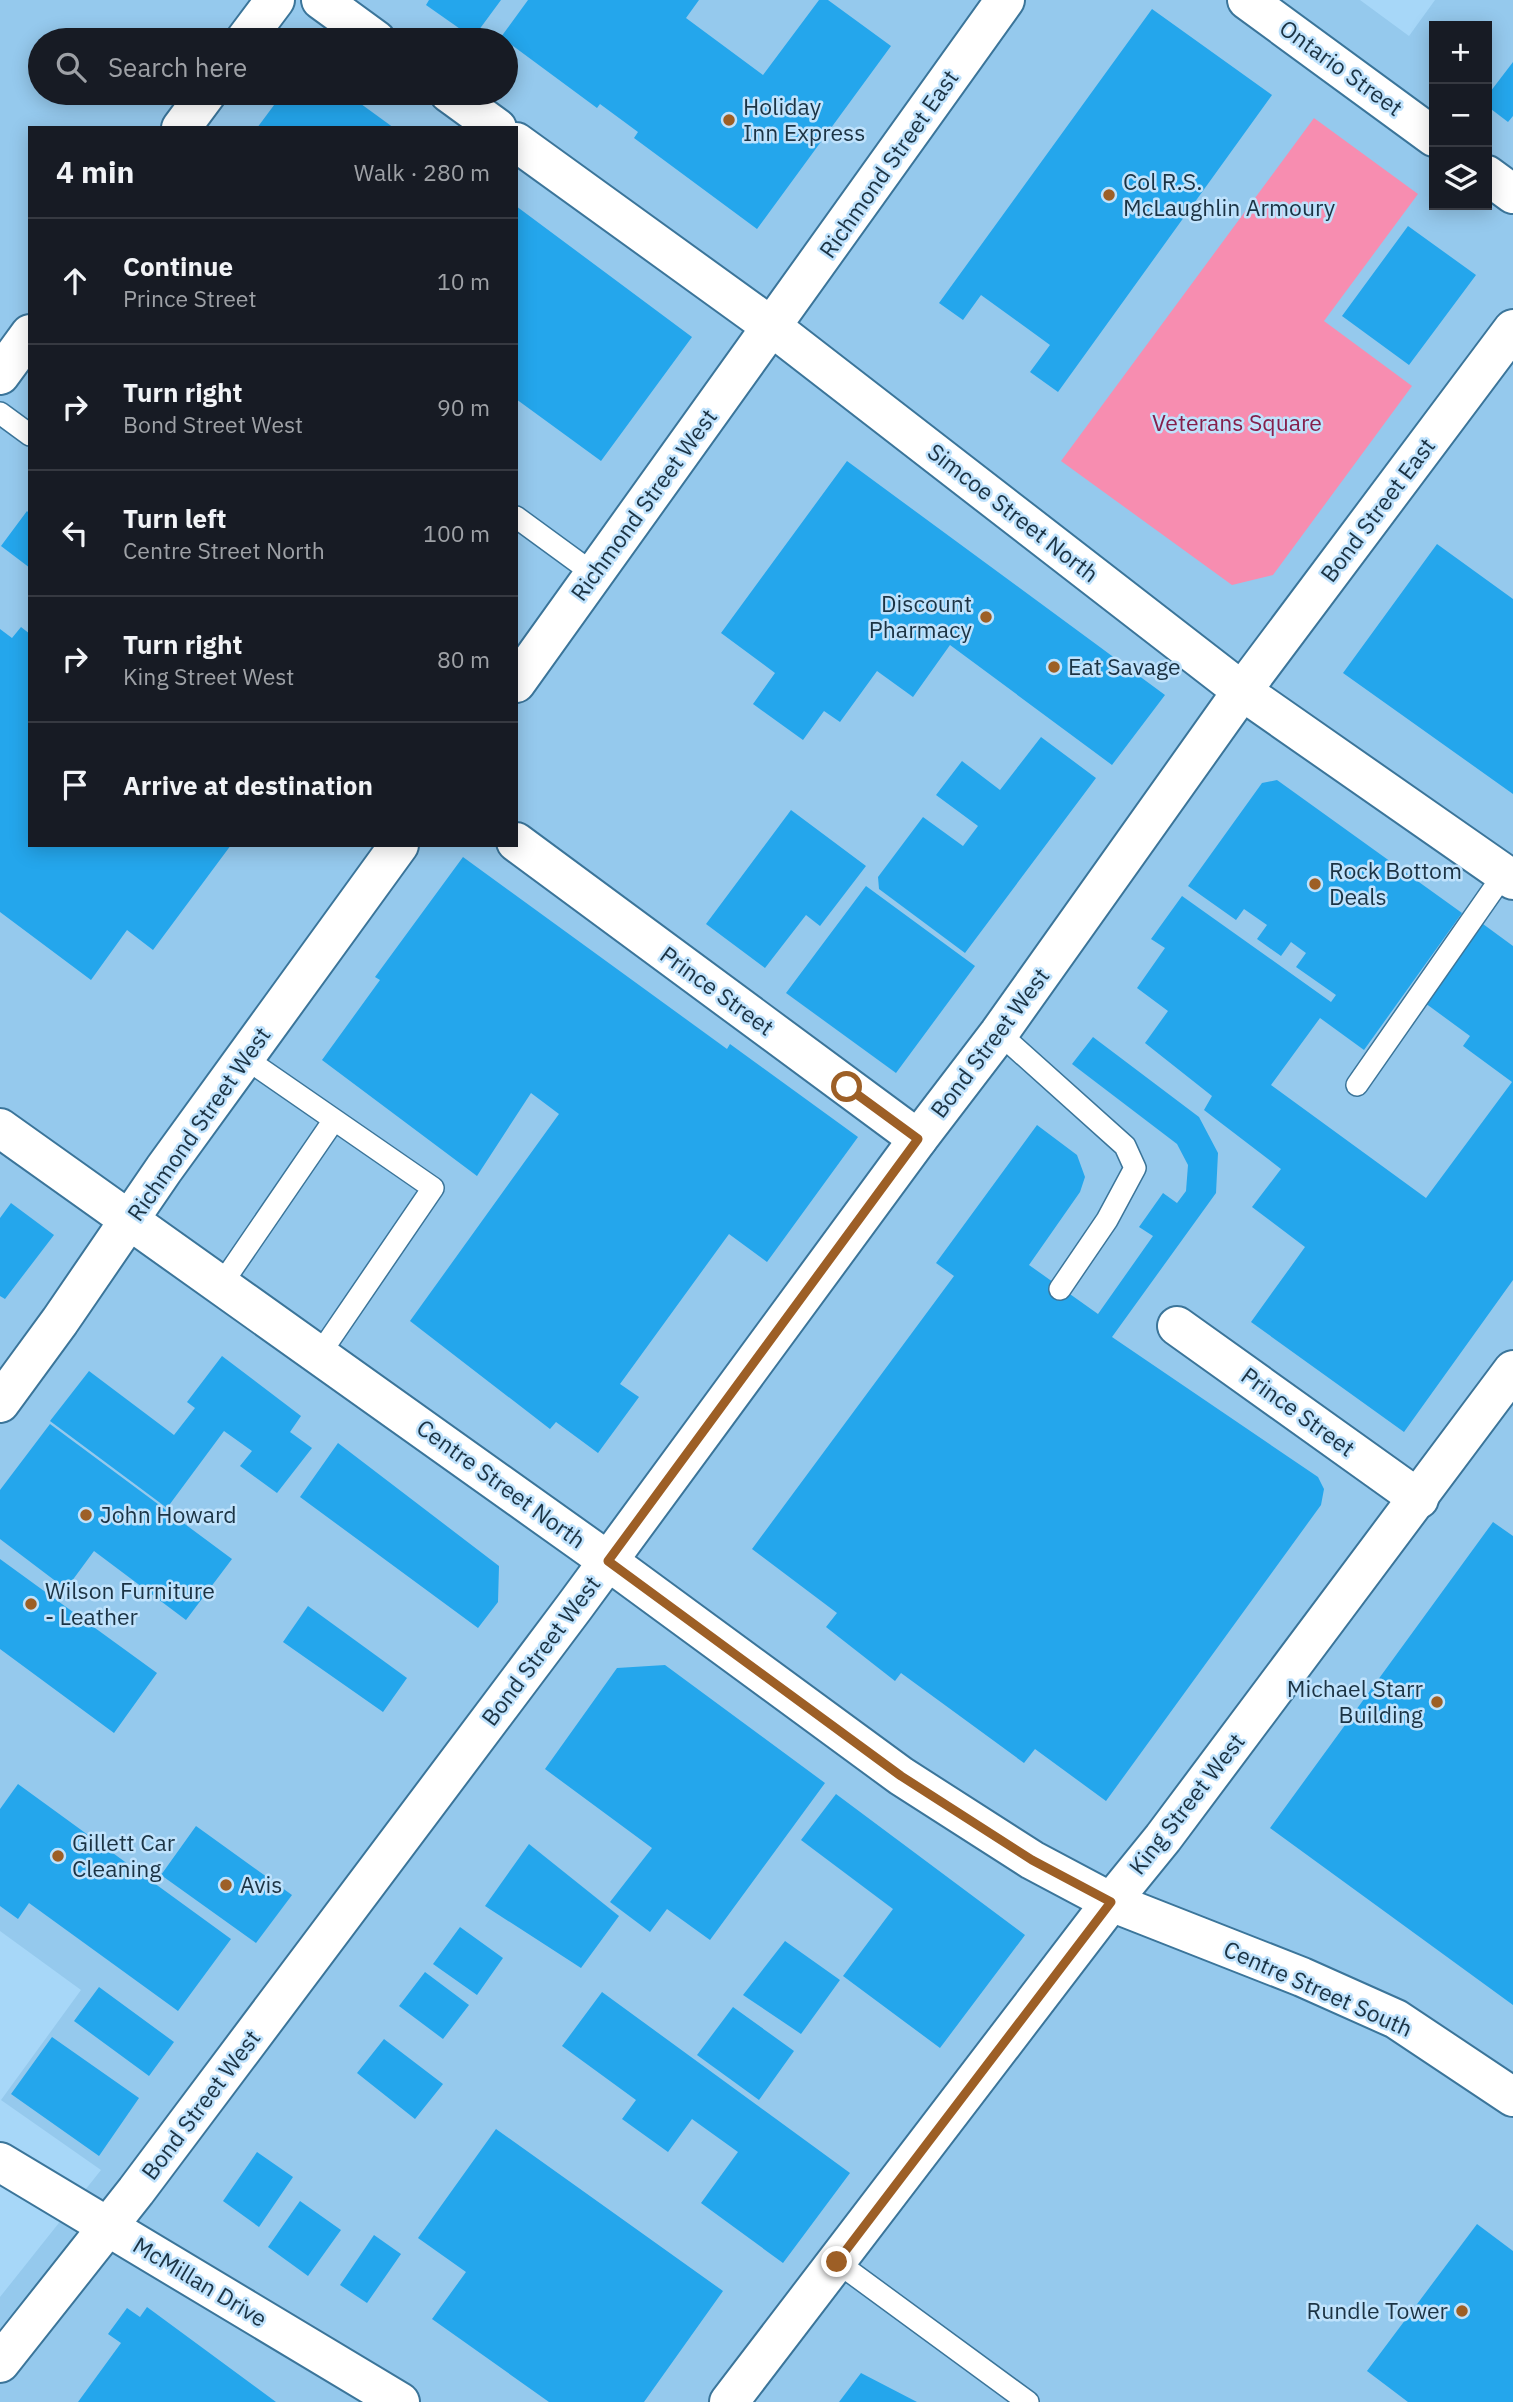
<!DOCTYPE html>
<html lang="en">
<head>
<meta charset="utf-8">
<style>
	body { margin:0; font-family:"IBM Plex Sans",sans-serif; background:#242831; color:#f1f3f6 }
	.controls { position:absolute; right:21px; top:21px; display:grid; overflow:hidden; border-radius:0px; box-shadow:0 4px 18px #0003 }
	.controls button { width:63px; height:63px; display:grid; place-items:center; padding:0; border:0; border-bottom:2px solid #363941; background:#171b24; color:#f1f3f6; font:35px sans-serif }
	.stop { position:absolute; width:21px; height:21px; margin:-16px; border:5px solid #9d5f26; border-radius:50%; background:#fff }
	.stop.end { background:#9d5f26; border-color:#fff; box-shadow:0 2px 7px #0008 }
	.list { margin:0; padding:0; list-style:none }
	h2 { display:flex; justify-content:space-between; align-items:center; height:91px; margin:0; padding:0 28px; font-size:30px }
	h2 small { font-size:23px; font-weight:400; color:#9ea1a6 }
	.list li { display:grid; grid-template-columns:46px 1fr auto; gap:21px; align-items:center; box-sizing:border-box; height:126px; padding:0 28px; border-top:2px solid #363941 }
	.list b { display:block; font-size:26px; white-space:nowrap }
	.list p { margin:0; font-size:23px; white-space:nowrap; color:#9ea1a6 }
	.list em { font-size:23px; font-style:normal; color:#9ea1a6 }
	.icon { flex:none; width:38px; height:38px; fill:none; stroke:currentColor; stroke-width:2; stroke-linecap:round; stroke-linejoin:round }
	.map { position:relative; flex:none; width:1513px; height:2402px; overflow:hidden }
	.search { position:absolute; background:#171b24; box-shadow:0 4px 18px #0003; left:28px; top:28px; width:490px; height:77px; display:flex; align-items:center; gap:18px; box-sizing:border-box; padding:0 24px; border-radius:38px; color:#9ea1a6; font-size:26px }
	.panel { position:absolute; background:#171b24; box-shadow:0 4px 18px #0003; left:28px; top:126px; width:490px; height:721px; border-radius:0px }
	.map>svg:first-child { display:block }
	.built { fill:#95c9ed; fill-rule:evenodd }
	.green { fill:#f78db0 }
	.building { fill:#24a6ec }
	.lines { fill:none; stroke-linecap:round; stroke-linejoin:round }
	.lane-casing { stroke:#3b759a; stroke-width:24 }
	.street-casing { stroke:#3b759a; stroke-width:42 }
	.secondary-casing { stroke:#3b759a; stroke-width:42 }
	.primary-casing { stroke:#3b759a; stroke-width:42 }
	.lane { stroke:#fff; stroke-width:21 }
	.street { stroke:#fff; stroke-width:38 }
	.secondary { stroke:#fff; stroke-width:38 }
	.primary { stroke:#fff; stroke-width:38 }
	.route { stroke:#9d5f26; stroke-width:9 }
	.poi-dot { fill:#9d5f26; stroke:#bfe2fc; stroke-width:2.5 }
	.labels { text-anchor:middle; stroke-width:5; stroke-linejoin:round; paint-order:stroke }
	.street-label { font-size:23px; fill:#1b3344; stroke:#bfe2fc }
	.poi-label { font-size:23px; fill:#1b3344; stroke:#bfe2fc; text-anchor:start }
	.park-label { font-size:23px; fill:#851f4b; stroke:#bfe2fc }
</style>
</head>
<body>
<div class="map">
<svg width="1513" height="2402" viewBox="0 0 1513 2402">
	<rect width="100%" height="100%" fill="#a7d7f8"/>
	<path class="built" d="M0,0H1360L1409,36L1435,0H1513V2402H0V2297L101,2170L1,2100L81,1990L0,1931ZM1434,26H1487V205H1434ZM40,40H506V93H40ZM30,128H516V845H30Z"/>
	<path class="green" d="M1314,118L1418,194L1324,321L1412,386L1273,575L1232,585L1061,461Z"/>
	<path class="building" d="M429,0H501L473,38L426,5Z
		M528,0H699L686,18L763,75L819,0H828L891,46L757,229L634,138L638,132L600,104L597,108L501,37Z
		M1152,9L1272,95L1058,392L1030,372L1050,345L981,295L963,320L939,303Z
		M1513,62V116L1508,122L1487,106V96Z
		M283,93H346L394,128H257Z
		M516,206L692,337L601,461L516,399Z
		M1408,226L1476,275L1409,365L1342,316Z
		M847,461L1165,695L1112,765L950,645L913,697L877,671L840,722L824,711L803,740L753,704L775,673L721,633Z
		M27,511L30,514V568L1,546Z
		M1437,544L1513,599V794L1343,673Z
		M21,627L30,634V845H231L153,950L127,930L91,980L0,912V629L12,638Z
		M1041,737L1096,778L965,953L879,889L878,877L923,817L963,846L978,826L936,795L962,761L1000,790Z
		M1277,780L1462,913L1364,1050L1320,1018L1271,1085L1426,1198L1512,1082L1463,1046L1470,1036L1425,1003L1483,924L1513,946V1280L1404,1432L1251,1322L1305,1247L1252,1207L1281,1169L1204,1110L1212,1096L1145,1043L1168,1011L1137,988L1165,948L1151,939L1182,896L1331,1002L1336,995L1296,967L1306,953L1291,942L1281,956L1257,939L1267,925L1244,909L1236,920L1188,886L1262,783Z
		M791,810L866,866L820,926L806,915L765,968L706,924Z
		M463,857L727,1049L730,1044L858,1137L767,1262L729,1234L620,1384L639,1397L598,1453L556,1422L550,1429L410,1321L559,1114L531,1093L477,1176L322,1060L380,980L375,977Z
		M866,886L975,966L896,1073L786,993Z
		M1093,1037L1199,1117L1218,1153L1216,1193L1112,1337L1318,1477L1324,1489L1321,1505L1106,1801L1035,1749L1024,1763L901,1673L895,1681L826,1627L837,1613L752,1549L954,1276L936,1263L1037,1125L1077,1155L1085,1177L1080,1192L1029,1265L1098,1314L1153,1236L1139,1227L1163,1193L1177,1203L1186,1191L1188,1165L1177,1144L1072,1064Z
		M11,1203L54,1235L5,1299L0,1296V1218Z
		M222,1356L301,1416L290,1432L312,1448L277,1493L240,1466L252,1451L224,1431L167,1508L50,1421L89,1371L174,1435L195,1408L187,1402Z
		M50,1424L232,1559L186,1620L94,1551L66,1589L0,1539V1490Z
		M338,1443L499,1566L498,1602L478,1628L300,1497Z
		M1493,1522L1513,1536V2005L1270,1828Z
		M0,1559L157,1673L114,1733L0,1649Z
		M308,1606L407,1678L383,1712L283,1642Z
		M665,1665L825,1783L710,1940L667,1909L650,1932L610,1902L652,1848L545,1769L617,1668Z
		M18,1784L231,1939L178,2011L29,1903L18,1919L0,1906V1809Z
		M836,1794L1025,1935L940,2048L843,1976L893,1909L801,1840Z
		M196,1826L292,1895L256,1943L161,1875Z
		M529,1844L619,1916L581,1968L485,1906Z
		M460,1927L503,1958L477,1995L433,1964Z
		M785,1941L840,1980L801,2034L743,1995Z
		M425,1972L469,2005L443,2039L399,2006Z
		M99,1987L174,2042L149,2076L74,2021Z
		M602,1992L850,2173L783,2263L701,2203L738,2152L692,2119L668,2152L622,2119L636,2100L562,2046Z
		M733,2007L794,2051L759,2100L697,2055Z
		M52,2037L139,2098L99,2156L11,2094Z
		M384,2039L443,2084L415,2119L357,2073Z
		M496,2129L723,2291L644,2402H549L432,2319L466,2272L418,2238Z
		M257,2152L293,2177L259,2227L223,2201Z
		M300,2201L341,2230L308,2276L268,2247Z
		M1477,2224L1513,2251V2402H1408L1367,2371Z
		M374,2235L401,2254L367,2303L340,2285Z
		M147,2307L276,2402H78L121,2343L108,2334L127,2308L140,2317Z
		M861,2373L917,2402H839Z"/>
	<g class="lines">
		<defs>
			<path id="lane" d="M0,413L30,435
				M516,517L594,574
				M999,1033L1125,1146L1135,1168L1107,1220L1060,1289
				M245,1058L433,1188L319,1355
				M1357,1085L1504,874
				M221,1285L334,1120
				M837,2262L1028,2402"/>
			<path id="street" d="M1247,0L1434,137
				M245,40L275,0
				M181,128L207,93
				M1487,175L1513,194
				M0,375L30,334
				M516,683L1005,0
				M516,842L918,1139
				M1177,1326L1419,1499
				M0,1403L60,1321L164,1169L399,845
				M0,2162L400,2402"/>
			<path id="secondary" d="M321,0L376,40
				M449,93L497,128
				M516,142L772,327L1242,691L1513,880
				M0,1128L608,1561L901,1776L1032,1860L1111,1902L1302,1977L1396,2019L1513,2097"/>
			<path id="primary" d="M0,2363L136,2191L575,1606L918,1139L999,1033L1242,691L1513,329
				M729,2402L1111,1902L1163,1838L1513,1370"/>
		</defs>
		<use href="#lane" class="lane-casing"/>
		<use href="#street" class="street-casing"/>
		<use href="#secondary" class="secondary-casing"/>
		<use href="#primary" class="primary-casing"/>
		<use href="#lane" class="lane"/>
		<use href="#street" class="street"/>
		<use href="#secondary" class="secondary"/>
		<use href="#primary" class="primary"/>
	</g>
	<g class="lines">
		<path class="route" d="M837,2262L1111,1902L1032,1860L901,1776L608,1561L918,1139L847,1087"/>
	</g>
	<g class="poi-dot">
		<circle cx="729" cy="120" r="7"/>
		<circle cx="1109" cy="195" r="7"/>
		<circle cx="986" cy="617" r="7"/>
		<circle cx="1054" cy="667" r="7"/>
		<circle cx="1315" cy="884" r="7"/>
		<circle cx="86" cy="1515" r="7"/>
		<circle cx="31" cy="1604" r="7"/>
		<circle cx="1437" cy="1702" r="7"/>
		<circle cx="58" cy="1856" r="7"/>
		<circle cx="226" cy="1885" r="7"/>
		<circle cx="1462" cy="2311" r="7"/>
	</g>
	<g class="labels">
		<g class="street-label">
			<text transform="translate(1341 68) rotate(36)" y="8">Ontario Street</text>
			<text transform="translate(889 164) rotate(-55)" y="8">Richmond Street East</text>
			<text transform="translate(644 505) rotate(-54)" y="8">Richmond Street West</text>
			<text transform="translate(1378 510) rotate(-53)" y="8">Bond Street East</text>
			<text transform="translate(1013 513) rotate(38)" y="8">Simcoe Street North</text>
			<text transform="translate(717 991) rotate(36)" y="8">Prince Street</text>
			<text transform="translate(990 1043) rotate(-53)" y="8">Bond Street West</text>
			<text transform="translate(199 1124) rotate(-55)" y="8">Richmond Street West</text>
			<text transform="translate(1298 1412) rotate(36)" y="8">Prince Street</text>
			<text transform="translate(501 1484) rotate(36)" y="8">Centre Street North</text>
			<text transform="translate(541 1651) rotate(-53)" y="8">Bond Street West</text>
			<text transform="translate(1187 1804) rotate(-52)" y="8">King Street West</text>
			<text transform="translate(1318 1989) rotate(24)" y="8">Centre Street South</text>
			<text transform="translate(201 2105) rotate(-53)" y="8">Bond Street West</text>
			<text transform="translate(200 2282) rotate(31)" y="8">McMillan Drive</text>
		</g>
		<g class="poi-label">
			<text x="743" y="115">Holiday<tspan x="743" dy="26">Inn Express</tspan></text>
			<text x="1123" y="190">Col R.S.<tspan x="1123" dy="26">McLaughlin Armoury</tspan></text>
			<text x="972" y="612" text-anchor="end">Discount<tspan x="972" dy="26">Pharmacy</tspan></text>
			<text x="1068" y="675">Eat Savage</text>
			<text x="1329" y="879">Rock Bottom<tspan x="1329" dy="26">Deals</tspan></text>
			<text x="100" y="1523">John Howard</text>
			<text x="45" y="1599">Wilson Furniture<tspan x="45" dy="26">- Leather</tspan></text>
			<text x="1423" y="1697" text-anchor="end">Michael Starr<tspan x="1423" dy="26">Building</tspan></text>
			<text x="72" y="1851">Gillett Car<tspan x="72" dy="26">Cleaning</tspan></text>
			<text x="240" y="1893">Avis</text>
			<text x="1448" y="2319" text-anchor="end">Rundle Tower</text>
		</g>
		<g class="park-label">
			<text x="1237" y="431">Veterans Square</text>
		</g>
	</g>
</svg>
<div class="controls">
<button>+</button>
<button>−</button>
<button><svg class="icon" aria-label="layers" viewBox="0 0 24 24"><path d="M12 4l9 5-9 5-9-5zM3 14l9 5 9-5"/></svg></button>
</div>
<div class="stop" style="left:847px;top:1087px"></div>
<div class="stop end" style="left:837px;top:2262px"></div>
<div class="search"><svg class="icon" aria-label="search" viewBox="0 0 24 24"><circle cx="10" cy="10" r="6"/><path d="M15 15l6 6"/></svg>Search here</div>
<section class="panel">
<h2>4 min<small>Walk · 280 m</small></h2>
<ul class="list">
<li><svg class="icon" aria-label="ahead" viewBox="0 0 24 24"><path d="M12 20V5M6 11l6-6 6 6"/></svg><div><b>Continue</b><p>Prince Street</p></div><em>10 m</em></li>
<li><svg class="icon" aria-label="right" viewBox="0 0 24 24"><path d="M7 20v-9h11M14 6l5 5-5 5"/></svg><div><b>Turn right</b><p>Bond Street West</p></div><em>90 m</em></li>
<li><svg class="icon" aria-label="left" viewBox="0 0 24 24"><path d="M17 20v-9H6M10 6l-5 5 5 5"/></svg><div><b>Turn left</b><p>Centre Street North</p></div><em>100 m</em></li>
<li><svg class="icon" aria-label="right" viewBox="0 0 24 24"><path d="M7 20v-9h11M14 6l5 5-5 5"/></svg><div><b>Turn right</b><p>King Street West</p></div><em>80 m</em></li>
<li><svg class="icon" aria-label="arrive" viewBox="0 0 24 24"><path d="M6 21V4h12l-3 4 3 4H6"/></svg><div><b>Arrive at destination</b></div></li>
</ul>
</section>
</div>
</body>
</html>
